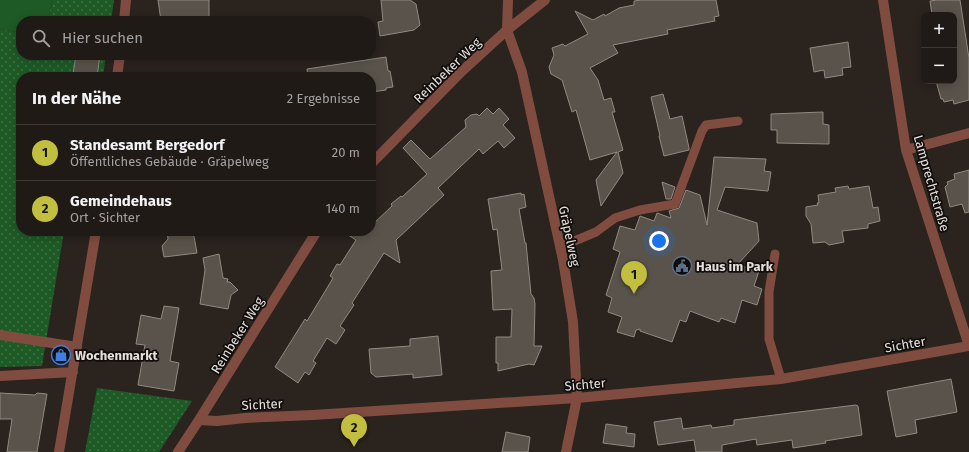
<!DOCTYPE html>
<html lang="de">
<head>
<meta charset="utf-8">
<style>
	body { margin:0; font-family:"Fira Sans",sans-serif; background:#2d2723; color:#f1f3f6 }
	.controls { position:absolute; right:12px; top:12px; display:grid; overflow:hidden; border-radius:8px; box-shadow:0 2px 10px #0003 }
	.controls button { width:36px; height:36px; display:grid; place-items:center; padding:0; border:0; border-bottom:1px solid #3d3835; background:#201a16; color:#f1f3f6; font:20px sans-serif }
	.you { position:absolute; left:659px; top:241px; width:14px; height:14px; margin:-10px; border:3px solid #fff; border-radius:50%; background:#1a73e8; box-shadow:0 0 0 6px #1a73e833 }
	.badge { display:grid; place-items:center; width:26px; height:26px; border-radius:50%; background:#c1be40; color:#111; font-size:13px; font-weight:700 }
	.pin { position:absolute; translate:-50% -33px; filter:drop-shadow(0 1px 2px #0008) }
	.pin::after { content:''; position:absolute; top:21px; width:14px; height:12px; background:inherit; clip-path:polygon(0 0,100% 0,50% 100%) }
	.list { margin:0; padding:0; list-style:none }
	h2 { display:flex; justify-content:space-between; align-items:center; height:52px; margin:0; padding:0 16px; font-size:17px }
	h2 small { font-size:13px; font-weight:400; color:#a2a1a1 }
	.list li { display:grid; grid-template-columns:26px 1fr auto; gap:12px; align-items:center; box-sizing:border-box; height:56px; padding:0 16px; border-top:1px solid #3d3835 }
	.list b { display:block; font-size:15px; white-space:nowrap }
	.list p { margin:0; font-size:13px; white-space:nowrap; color:#a2a1a1 }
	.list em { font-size:13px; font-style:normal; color:#a2a1a1 }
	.icon { flex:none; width:22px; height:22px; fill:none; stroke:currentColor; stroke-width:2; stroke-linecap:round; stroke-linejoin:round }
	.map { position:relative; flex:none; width:969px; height:452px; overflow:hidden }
	.search { position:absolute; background:#201a16; box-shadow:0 2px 10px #0003; left:16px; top:16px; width:360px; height:44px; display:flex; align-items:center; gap:10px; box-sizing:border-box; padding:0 14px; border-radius:16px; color:#a2a1a1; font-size:15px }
	.panel { position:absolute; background:#201a16; box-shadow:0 2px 10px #0003; left:16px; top:72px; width:360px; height:164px; border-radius:16px }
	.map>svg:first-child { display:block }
	.park { fill:url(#park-dots) }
	.pitch { fill:#1e5a26 }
	.building { fill:#59534b; stroke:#908a82 }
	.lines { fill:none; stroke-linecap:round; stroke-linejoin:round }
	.service { stroke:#804c40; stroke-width:9 }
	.pedestrian { stroke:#804c40; stroke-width:10 }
	.minor { stroke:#804c40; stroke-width:10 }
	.labels { text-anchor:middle; stroke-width:3.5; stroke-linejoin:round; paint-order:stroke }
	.street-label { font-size:13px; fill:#e5e0dd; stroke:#100d0b }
	.poi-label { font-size:13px; font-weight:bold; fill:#e5e0dd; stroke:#100d0b; text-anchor:start }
</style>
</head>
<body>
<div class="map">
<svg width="969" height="452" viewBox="0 0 969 452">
	<defs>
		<pattern id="park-dots" width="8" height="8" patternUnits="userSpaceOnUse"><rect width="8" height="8" fill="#1e5a26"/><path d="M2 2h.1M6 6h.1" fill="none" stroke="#3f7145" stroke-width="1.8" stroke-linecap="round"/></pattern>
	</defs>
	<rect width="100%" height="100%" fill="#2a231e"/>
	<path class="park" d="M52,0H114L111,21H48Z
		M0,29L21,33V55H106L103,77H21V231H64L42,366L0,367Z
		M97,388L192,401L159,452H85Z"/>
	<path class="pitch" d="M0,0H52L48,21H21V33L0,29Z"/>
	<path class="building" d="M158,0H209V21H161Z
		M381,0H410L416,4L420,25L414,30L380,36L378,22L383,21Z
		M641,0H716L719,16L714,17L715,21L667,30L668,34L613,45L618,53L590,68L598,80L604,100L611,98L615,112H612L623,150L618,152L623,173L601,206L596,180L617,152L590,160L576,110L572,112L562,80L551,74L549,67L554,55L552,48L563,44L565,46L588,34L575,11L593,20L604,14L605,16L619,8L634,5V1Z
		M937,0H960L969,58V100L954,104L953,100L944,102L943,99H941L936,81H954V15H932L930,1Z
		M848,42L851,67L842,68L843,75L825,78L824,70L814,72L810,48Z
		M76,55H100L97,77H81V75L73,74Z
		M386,57L388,71H390L393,87L386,88V90L371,92V77H308L307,69Z
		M663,94L670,119L682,116L689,148V150L664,156L659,136H660L651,97Z
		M487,108L493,114L499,108L509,119L503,125L515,138L504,148L498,141L483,154L479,149L438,188L444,195L396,240L400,263L384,253L352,303L354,305L340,326L345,330L336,344L327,338L313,361L316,363L309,375L305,372L298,383L275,367L305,319L307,321L321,298L333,278L330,276L337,264L340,265L356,240L342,231H371V226L392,206L391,204L401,196L402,197L427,174L403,148L411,140L430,159L466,127L465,120L471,115L477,114L479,116Z
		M823,112V124L829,125V144L777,143V130H771V114Z
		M714,157L766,159L764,171L771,172L768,191L725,187L717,210L757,223L759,241L737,265L759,271L754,286L762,289L757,305L742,300L735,323L721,318L719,322L690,311L686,322L680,320L672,342L640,331V329L636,330L634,337L617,332L622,317L608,312L612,298L606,295L620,252L613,249L620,226L635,230L640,216L654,221L657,213L671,218L669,211L679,208L686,190L700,195L707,225Z
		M969,170V212L965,213L962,204L950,207L945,187L948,184L947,182L955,179L954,174Z
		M662,182L675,187L671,199H666Z
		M848,186L849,189L869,186L873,208L878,207L880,221L868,224V228L842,231L844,242L829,245L825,242L813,243L811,224L806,216V207L818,205L817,203H819L818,195L836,192L835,188Z
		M521,193V195L524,194L526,207L519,209L525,243H526L531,294L534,298L535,304L534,346H542L534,365L529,364L498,371V363H496V337H511L512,309L493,310L491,271L502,270L497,229L493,230L488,199Z
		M167,231H193L197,253L164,257L162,246L168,239Z
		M219,254L223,278L228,279L227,282H230L238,290L231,295L228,309L200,304L205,270L203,258Z
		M164,306L179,308L170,361L179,363L174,391L138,385L145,345L136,344L141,315L161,319Z
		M438,336L442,375L413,378V374L376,377L371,373L369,349L410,346V339Z
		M951,379L957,412L915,420L917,433L896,437L887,391Z
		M0,393L35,395L37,393L47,394L37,452H7L12,419H0Z
		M856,405L858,406L862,435L825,441L826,443L793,448L792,440L757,445L756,439L722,445V452H696L694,440L658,445L654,422L681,418L683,429L711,425L712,428L734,425V420Z
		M606,424L627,427L626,433L635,434L634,447L603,443Z
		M506,432L530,437L528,452H502Z"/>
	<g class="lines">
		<path class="service" d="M560,247L596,232L615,218L640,210L675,204L702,131L706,125L738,121
			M775,254L769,292V339L781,379"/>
		<path class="pedestrian" d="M0,335L77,347"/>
		<path class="minor" d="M508,0L507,30L522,72L563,260L573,322L577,398L566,452
			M883,0L906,150L969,346
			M124,21L126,0
			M117,77L120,55
			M906,150L969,133
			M371,164L461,72L507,30L545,0
			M0,376L73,372
			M199,420L217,421L245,418L313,415L577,398L781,379L969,346
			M59,452L96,231
			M178,452L199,420L317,231"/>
	</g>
	<defs>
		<symbol id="civic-ring" viewBox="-11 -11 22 22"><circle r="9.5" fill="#100d0b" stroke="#5c6f8a" stroke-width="1.5"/><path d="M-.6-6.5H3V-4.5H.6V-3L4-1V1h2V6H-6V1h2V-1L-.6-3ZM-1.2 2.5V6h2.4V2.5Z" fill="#5c6f8a"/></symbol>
		<symbol id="shop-ring" viewBox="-11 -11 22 22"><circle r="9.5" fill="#100d0b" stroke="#3f7fe0" stroke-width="1.5"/><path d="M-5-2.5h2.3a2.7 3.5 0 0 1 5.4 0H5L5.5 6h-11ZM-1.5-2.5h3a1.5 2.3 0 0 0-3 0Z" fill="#3f7fe0"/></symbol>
	</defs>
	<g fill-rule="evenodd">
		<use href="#civic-ring" x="671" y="255" width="22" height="22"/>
		<use href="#shop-ring" x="50" y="344" width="22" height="22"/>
	</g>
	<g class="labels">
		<g class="street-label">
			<text transform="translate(447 70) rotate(-44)" y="5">Reinbeker Weg</text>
			<text transform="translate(932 183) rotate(74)" y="5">Lamprechtstraße</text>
			<text transform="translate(570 236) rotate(78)" y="5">Gräpelweg</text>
			<text transform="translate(237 335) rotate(-58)" y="5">Reinbeker Weg</text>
			<text transform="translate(905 344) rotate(-10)" y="5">Sichter</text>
			<text transform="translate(585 384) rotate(-5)" y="5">Sichter</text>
			<text transform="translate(262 404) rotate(-3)" y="5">Sichter</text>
		</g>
		<g class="poi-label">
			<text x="696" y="271">Haus im Park</text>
			<text x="75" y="360">Wochenmarkt</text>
		</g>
	</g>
</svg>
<div class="controls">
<button>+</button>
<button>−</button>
</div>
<div class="you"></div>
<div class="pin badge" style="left:634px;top:294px">1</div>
<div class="pin badge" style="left:354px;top:447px">2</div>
<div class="search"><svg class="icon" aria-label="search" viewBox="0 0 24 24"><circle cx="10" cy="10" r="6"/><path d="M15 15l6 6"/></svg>Hier suchen</div>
<section class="panel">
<h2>In der Nähe<small>2 Ergebnisse</small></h2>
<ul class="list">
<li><span class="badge">1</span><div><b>Standesamt Bergedorf</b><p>Öffentliches Gebäude · Gräpelweg</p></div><em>20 m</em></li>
<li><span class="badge">2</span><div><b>Gemeindehaus</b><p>Ort · Sichter</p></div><em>140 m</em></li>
</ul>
</section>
</div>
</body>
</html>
